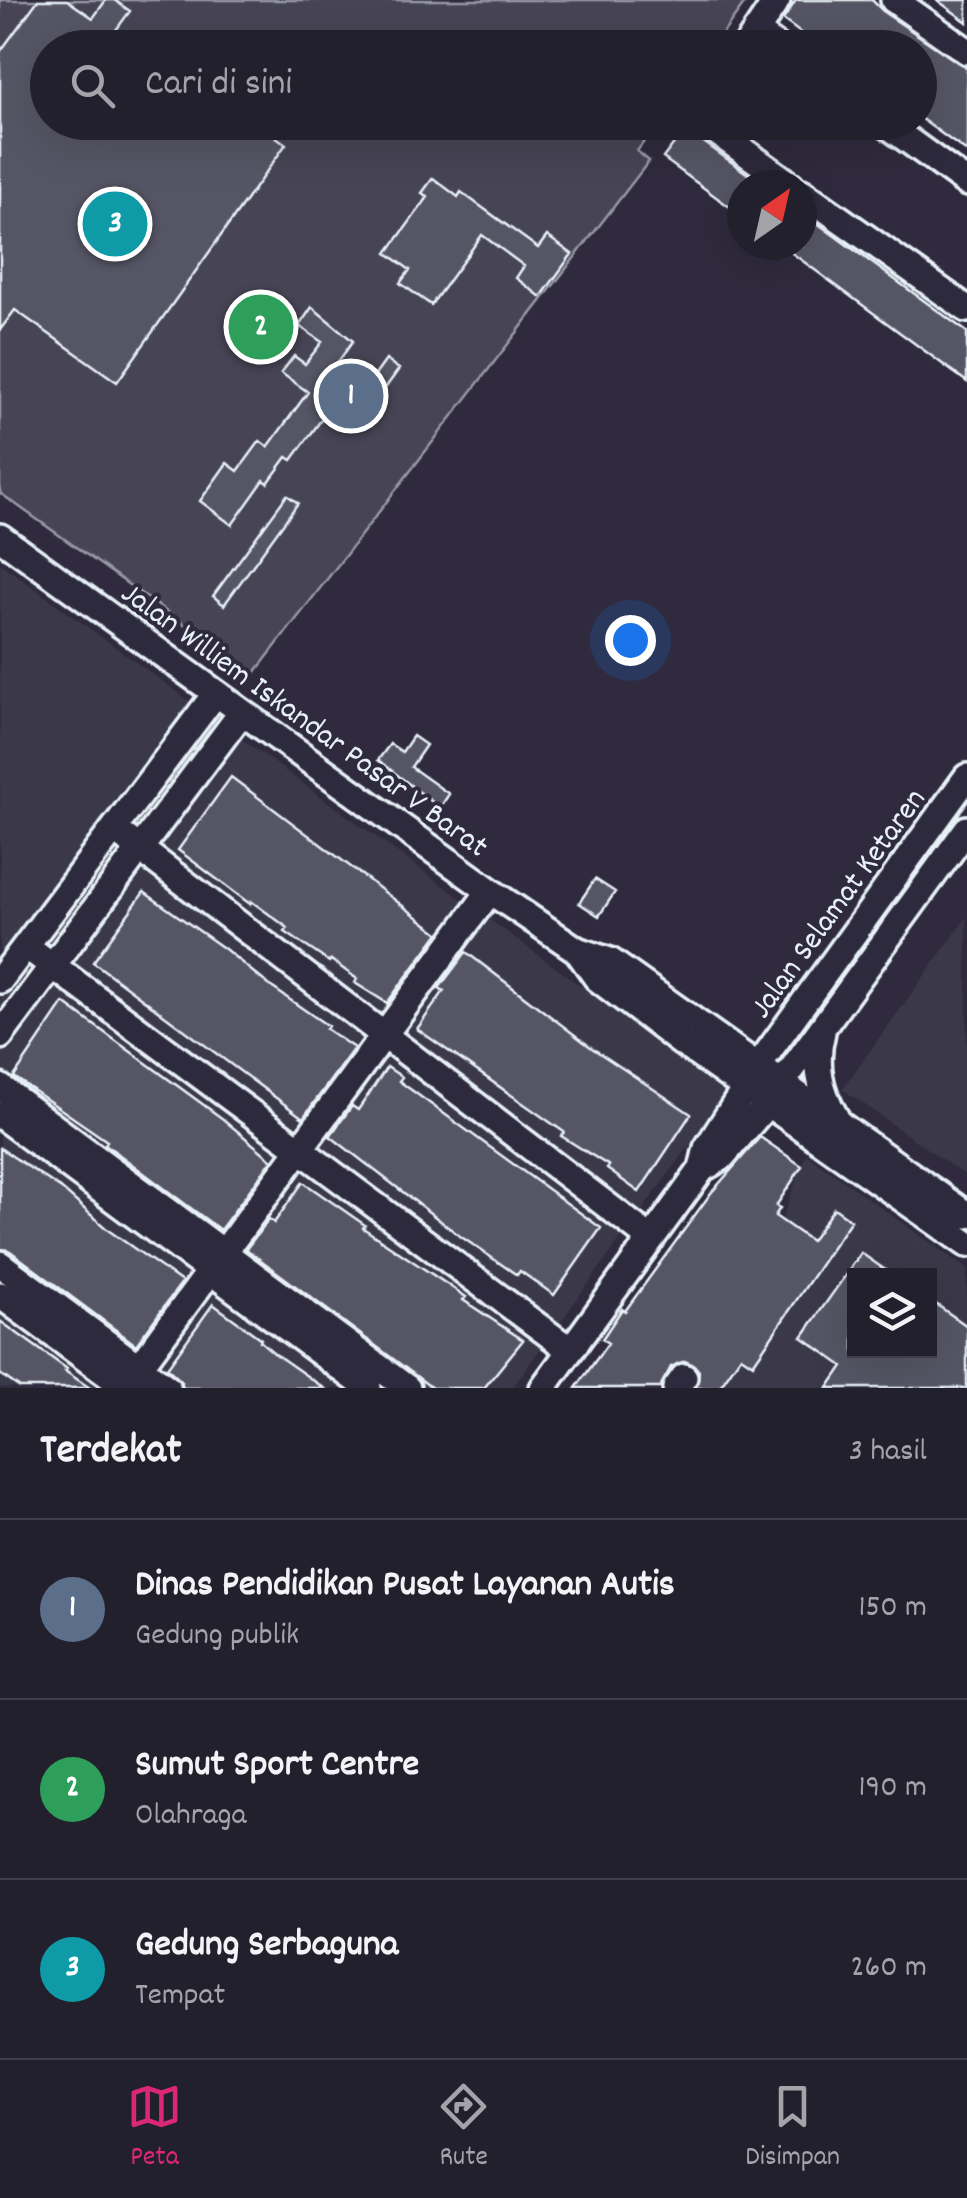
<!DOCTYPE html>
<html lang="id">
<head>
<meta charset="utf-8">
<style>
	body { margin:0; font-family:Dekko,sans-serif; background:#2f2d3a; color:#f1f3f6 }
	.controls { position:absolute; right:30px; bottom:30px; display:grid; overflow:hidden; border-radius:0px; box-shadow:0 10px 40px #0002 }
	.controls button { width:90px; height:90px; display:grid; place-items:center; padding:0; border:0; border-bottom:2px solid #403e4a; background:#23202e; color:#f1f3f6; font:50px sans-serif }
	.compass { position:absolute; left:727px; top:170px; width:90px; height:90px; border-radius:50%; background:#23202e; box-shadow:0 10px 40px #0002; rotate:34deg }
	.you { position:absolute; left:630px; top:640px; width:35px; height:35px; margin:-25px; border:8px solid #fff; border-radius:50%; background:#1a73e8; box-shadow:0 0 0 15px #1a73e833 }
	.badge { display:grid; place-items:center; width:65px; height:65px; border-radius:50%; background:#db2777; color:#fff; font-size:32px; font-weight:700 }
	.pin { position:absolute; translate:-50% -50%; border:5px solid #fff; box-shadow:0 2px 10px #0006 }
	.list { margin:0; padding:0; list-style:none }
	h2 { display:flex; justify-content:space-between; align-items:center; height:130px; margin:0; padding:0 40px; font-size:42px }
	h2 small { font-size:32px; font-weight:400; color:#a3a3aa }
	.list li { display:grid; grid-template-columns:65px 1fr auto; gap:30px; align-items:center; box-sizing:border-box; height:180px; padding:0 40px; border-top:2px solid #403e4a }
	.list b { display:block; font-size:38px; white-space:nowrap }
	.list p { margin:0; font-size:32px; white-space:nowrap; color:#a3a3aa }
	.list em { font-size:32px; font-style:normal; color:#a3a3aa }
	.icon { flex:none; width:55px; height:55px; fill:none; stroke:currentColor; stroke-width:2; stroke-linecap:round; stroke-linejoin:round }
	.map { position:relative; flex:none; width:967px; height:1388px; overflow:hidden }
	.search { position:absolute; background:#23202e; box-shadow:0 10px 40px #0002; left:30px; right:30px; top:30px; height:110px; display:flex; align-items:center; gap:25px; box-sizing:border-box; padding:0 35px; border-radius:55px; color:#a3a3aa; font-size:38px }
	.sheet { height:670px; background:#23202e }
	nav { display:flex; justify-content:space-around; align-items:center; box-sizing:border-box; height:140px; border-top:2px solid #403e4a; background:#23202e; font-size:28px; color:#a3a3aa }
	nav a { display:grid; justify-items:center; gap:5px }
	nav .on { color:#db2777 }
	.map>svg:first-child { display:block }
	.built { fill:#3b3749; fill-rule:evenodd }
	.green { fill:#464455; stroke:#979aa6; stroke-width:2.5 }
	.building { fill:#575565; stroke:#e8f1f8; stroke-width:2.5 }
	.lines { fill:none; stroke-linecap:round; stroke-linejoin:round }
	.minor-casing { stroke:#e8f1f8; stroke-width:32 }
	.minor { stroke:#2f2a3d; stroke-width:25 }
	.labels { text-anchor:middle; stroke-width:8; stroke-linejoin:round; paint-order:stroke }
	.street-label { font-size:32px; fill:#e8f1f8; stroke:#2f2a3d }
</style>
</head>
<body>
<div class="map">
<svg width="967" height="1388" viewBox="0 0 967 1388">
	<rect width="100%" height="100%" fill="#2f2a3d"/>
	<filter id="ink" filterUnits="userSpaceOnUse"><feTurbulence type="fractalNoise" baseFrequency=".01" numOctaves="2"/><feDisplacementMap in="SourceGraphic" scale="20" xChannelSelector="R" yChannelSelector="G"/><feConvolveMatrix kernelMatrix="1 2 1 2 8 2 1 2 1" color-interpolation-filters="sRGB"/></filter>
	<g filter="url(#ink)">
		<path class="built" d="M0,563L728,1093L512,1388H0Z
			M967,917V1177L842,1089Z
			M806,1154L967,1269V1388H720ZM854,1276H930V1350H854Z"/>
		<path class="green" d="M0,0H747L713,47L48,48V122L658,123L637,151L649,161L254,674L0,493Z"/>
		<path class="building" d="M38,0H67L93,18L106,0H114L130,11L116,30L141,48H48V122H255L286,144L117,382L15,310L0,330V52Z
			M796,0H872L885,13L967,68V152L920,118V48H821L783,20Z
			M937,0H967V22Z
			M687,126L694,135L763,185H742V216L663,158Z
			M433,178L458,197L461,192L538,248L547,236L572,254L541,297L516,278L524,266L482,235L431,305L400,283L410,270L387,253L428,197L422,193Z
			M802,212L967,332V382L781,245H802Z
			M312,307L353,341L326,379L342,391L292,460L287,457L268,483L264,480L232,525L200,501L227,463L238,471L260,441L268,447L308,392L281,373L294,356L305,364L322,342L299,326Z
			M386,360L399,369L371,408L358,399Z
			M287,495L298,503L224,605L213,596Z
			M413,736L426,745L411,767L449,794L440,808L378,760L390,744L402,752Z
			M231,777L439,933L387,1003L355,983L357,979L331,960L329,962L285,932L288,928L251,901L250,904L178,850Z
			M595,879L615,892L599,916L579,903Z
			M144,892L225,949L270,986L328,1026L326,1029L354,1048L303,1118L93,962Z
			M466,952L592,1048L691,1114L639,1192L607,1169L609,1166L561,1136L564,1132L417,1029L444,991L439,988Z
			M64,1003L223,1119L272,1160L220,1230L105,1144L107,1141L14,1077Z
			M387,1067L402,1077L399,1081L601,1228L554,1295L520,1271L517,1275L460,1236L330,1136L352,1106L358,1110Z
			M760,1137L802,1166L776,1206L780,1208L775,1216L811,1241L834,1208L851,1220L753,1364L741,1356L719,1388H696L699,1371L694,1365L685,1361L671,1367L660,1388H576L608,1343L602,1339L622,1309L625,1311L711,1193Z
			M0,1148L63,1190L108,1230L182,1282L136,1345L10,1251L0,1248Z
			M303,1182L365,1225L363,1228L466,1297L463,1300L523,1340L484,1388H432L246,1249L269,1219L274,1223Z
			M861,1253L894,1276H854V1350H930V1300L967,1326V1388H828L843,1366L802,1337Z
			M213,1304L261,1339L260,1341L274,1353L324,1388H183L181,1381L167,1368Z
			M0,1321L67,1369L65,1371L90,1388H20L0,1374Z"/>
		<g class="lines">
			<defs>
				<path id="minor" d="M894,0L967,51
					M756,31L779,48
					M745,48L777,0
					M703,122L791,185
					M883,122L967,183
					M802,192L967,309
					M0,537L490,891L577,950L610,961L967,1215
					M114,829L651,1239
					M26,946L570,1350
					M577,950L597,978L682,1043L967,1244
					M0,980L216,693
					M822,1032C814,1063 819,1090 836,1118
					M0,1036L242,712
					M758,1066L967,777
					M782,1083L967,829
					M0,1087L407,1388
					M0,1115L368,1388
					M702,1169L721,1158L768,1103
					M0,1264L167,1388
					M0,1295L126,1388
					M124,1388L490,891
					M543,1388L702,1169L707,1148L746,1087
					M676,1388L684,1377"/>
			</defs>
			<use href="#minor" class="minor-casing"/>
			<use href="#minor" class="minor"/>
		</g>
	</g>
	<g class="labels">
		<g class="street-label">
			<text transform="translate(306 718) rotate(36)" y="11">Jalan Williem Iskandar Pasar V Barat</text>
			<text transform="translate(836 902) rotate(-54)" y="11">Jalan Selamat Ketaren</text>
		</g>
	</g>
</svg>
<div class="controls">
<button><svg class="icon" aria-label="layers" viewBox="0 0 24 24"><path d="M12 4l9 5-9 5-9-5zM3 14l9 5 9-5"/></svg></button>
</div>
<svg class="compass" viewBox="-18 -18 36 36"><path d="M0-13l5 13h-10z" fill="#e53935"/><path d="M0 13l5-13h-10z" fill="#a3a3aa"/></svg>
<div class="you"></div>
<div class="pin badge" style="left:351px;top:396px;background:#5c6f8a">1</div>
<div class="pin badge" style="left:261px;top:327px;background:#2e9e5b">2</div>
<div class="pin badge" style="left:115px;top:224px;background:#0f9aa8">3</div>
<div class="search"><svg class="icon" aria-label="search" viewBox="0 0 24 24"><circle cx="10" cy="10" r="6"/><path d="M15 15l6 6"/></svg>Cari di sini</div>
</div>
<section class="sheet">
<h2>Terdekat<small>3 hasil</small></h2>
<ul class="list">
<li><span class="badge" style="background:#5c6f8a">1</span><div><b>Dinas Pendidikan Pusat Layanan Autis</b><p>Gedung publik</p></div><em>150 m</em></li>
<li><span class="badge" style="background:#2e9e5b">2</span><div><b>Sumut Sport Centre</b><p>Olahraga</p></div><em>190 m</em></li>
<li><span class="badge" style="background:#0f9aa8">3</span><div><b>Gedung Serbaguna</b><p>Tempat</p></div><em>260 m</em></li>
</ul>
</section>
<nav>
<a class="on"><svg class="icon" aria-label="map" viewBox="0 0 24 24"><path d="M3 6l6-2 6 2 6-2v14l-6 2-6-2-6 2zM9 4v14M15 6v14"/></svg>Peta</a>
<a><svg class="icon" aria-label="directions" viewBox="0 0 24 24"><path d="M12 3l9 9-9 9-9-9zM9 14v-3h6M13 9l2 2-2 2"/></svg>Rute</a>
<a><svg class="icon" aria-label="saved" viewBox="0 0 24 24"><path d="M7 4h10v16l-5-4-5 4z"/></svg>Disimpan</a>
</nav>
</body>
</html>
